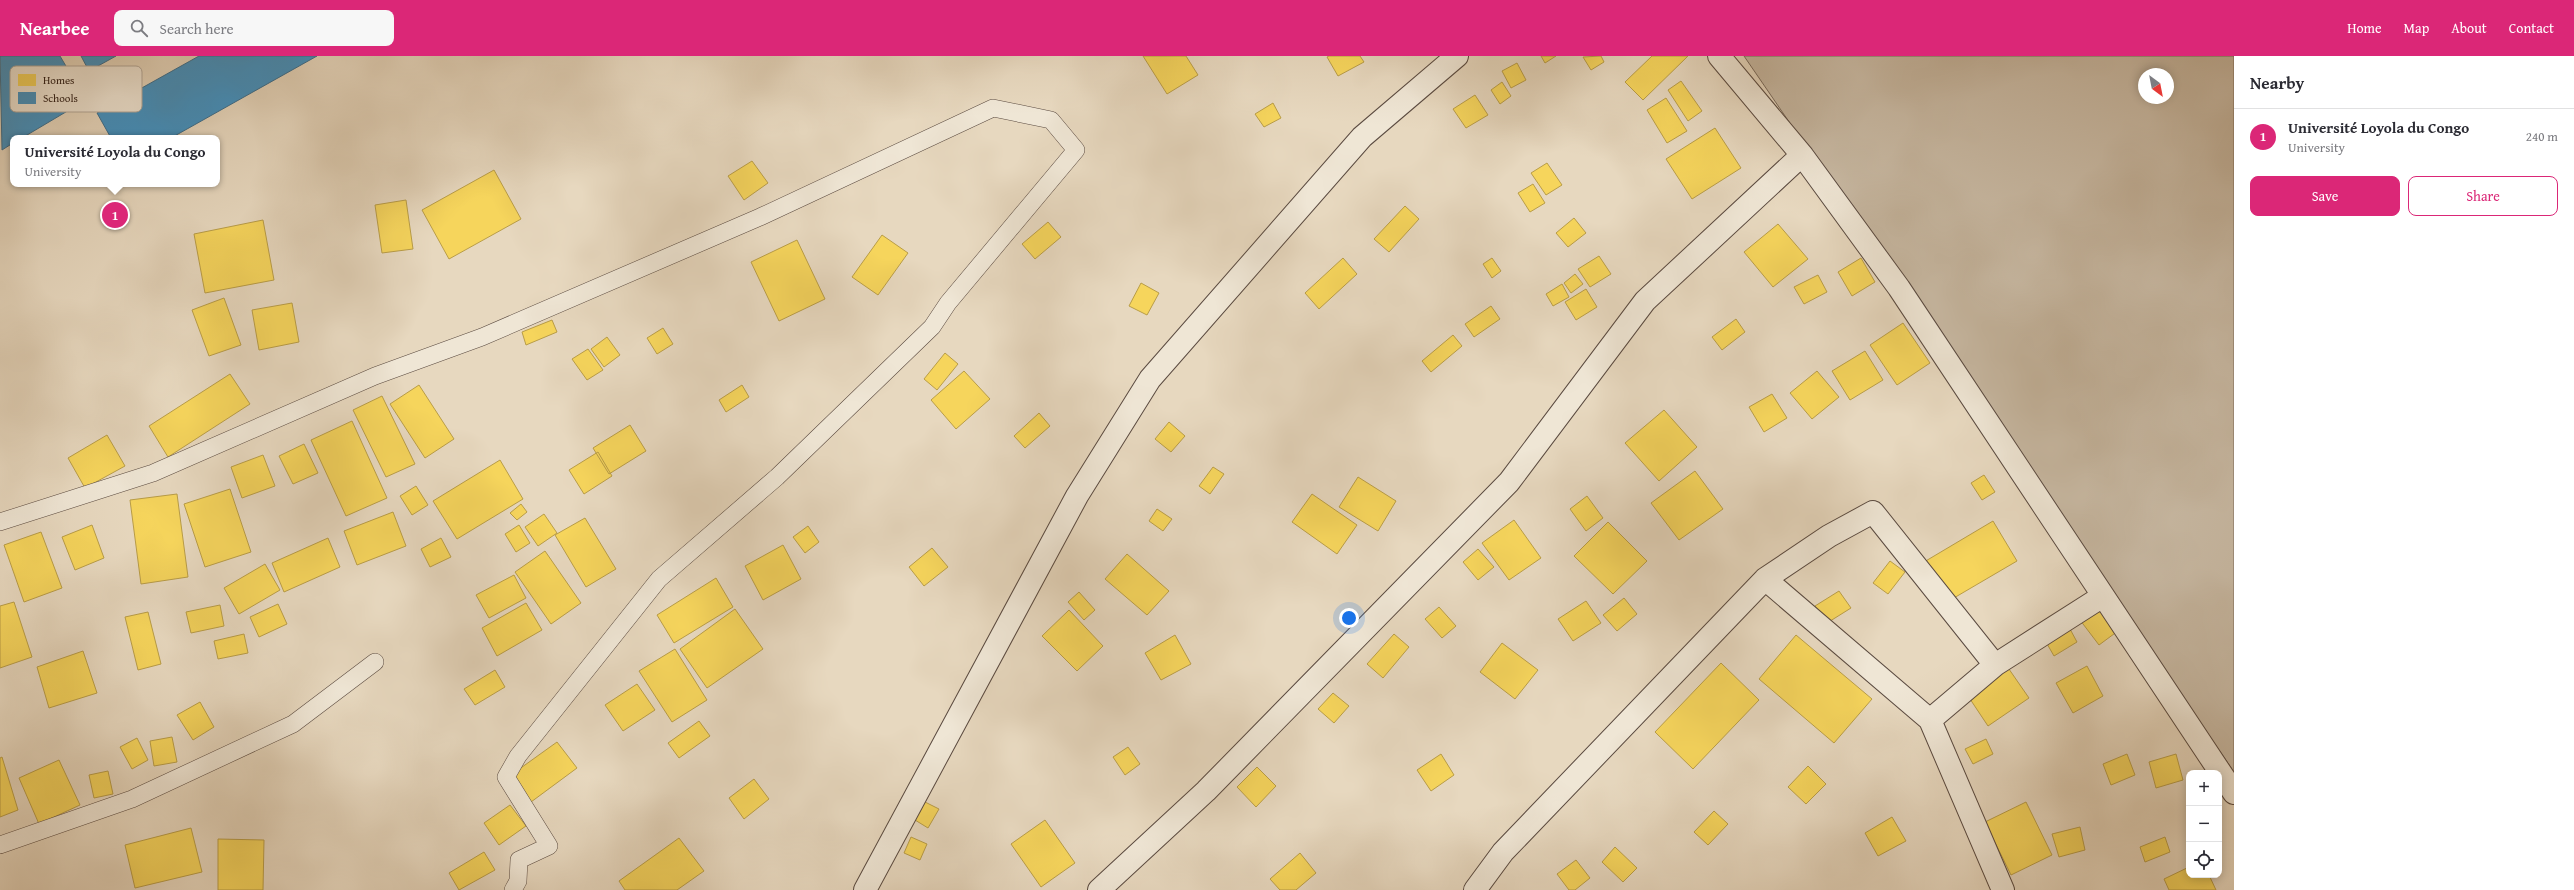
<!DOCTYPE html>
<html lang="en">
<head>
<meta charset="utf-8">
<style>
	body { margin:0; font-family:"Gentium Book Plus",serif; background:#f7f7f7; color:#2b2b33 }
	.controls { position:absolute; right:12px; bottom:12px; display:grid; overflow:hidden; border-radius:8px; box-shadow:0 2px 10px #0003 }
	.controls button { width:36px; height:36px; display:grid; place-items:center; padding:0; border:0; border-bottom:1px solid #e1e1e2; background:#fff; color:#2b2b33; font:20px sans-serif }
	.compass { position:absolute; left:2138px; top:12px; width:36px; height:36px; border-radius:50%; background:#fff; box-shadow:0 2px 10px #0003; rotate:148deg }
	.you { position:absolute; left:1349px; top:562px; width:14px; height:14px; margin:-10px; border:3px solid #fff; border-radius:50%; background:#1a73e8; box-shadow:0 0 0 6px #1a73e833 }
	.badge { display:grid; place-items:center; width:26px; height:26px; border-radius:50%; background:#db2777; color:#fff; font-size:13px; font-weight:700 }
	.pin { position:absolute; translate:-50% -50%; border:2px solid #fff; box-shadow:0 1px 4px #0006 }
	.popup { position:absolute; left:10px; top:79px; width:210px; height:52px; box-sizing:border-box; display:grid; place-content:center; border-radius:8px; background:#fff; filter:drop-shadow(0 1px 3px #0005); font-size:13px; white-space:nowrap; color:#7c7c81 }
	.popup b { font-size:15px; color:#2b2b33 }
	.popup::after { content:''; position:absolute; left:50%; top:100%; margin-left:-8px; border:8px solid transparent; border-top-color:#fff }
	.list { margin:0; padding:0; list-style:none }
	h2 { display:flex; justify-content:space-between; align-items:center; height:52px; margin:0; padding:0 16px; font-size:17px }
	h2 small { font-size:13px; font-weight:400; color:#7c7c81 }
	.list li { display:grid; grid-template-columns:26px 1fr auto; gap:12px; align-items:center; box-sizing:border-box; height:56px; padding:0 16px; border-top:1px solid #e1e1e2 }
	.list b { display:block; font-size:15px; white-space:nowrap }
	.list p { margin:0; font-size:13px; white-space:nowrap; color:#7c7c81 }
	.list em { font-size:13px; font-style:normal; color:#7c7c81 }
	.actions { display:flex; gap:8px; padding:12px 16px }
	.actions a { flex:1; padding:9px 0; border:1px solid #db2777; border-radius:8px; text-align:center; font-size:14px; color:#db2777 }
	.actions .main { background:#db2777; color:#fff }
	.icon { flex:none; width:22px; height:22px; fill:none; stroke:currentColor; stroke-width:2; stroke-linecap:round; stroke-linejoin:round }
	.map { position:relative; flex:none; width:2234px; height:834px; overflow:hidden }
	header { display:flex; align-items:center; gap:24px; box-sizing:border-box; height:56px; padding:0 20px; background:#db2777; color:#fff }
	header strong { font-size:19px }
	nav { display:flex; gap:22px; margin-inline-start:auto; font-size:14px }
	.search { width:280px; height:36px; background:#f7f7f7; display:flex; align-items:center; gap:10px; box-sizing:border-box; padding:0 14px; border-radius:8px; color:#7c7c81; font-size:15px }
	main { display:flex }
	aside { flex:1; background:#fff }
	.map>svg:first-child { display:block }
	.green { fill:#c7b8a2; stroke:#796a5c; fill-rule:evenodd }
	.homes { fill:#f6d55c; stroke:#b99d47 }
	.schools { fill:#4393c3; stroke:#3c6f8f }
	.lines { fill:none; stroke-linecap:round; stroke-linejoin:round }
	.lane-casing { stroke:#5a4a40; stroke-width:18 }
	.street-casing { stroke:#5a4a40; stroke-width:24 }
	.lane { stroke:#efe6d5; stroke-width:17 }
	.street { stroke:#efe6d5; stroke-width:22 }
	.key { fill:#efe6d5; stroke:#b4a99b; stroke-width:1 }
	.key-label { font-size:11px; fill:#2b1b15 }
</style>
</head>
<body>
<header>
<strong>Nearbee</strong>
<div class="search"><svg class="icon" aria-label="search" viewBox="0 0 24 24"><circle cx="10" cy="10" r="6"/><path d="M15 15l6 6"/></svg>Search here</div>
<nav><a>Home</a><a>Map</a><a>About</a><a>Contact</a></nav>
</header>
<main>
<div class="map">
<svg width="2234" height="834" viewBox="0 0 2234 834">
	<rect width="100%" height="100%" fill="#e7d8bf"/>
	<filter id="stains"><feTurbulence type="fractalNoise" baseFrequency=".005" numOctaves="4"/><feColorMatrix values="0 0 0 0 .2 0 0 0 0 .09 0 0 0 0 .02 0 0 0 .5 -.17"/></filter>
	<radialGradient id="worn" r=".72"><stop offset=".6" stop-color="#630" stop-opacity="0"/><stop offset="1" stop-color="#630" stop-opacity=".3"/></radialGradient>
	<path class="green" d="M1744,0H2234V716ZM2144,18H2168V42H2144Z"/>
	<path class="homes" d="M1143,0H1186L1198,19L1167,38Z
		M1329,0H1360L1364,6L1338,20L1327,1Z
		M1541,0H1556L1545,7Z
		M1601,0L1604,6L1591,14L1583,1Z
		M1652,0H1688L1643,44L1625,26Z
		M1517,7L1526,24L1511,32L1502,15Z
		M1681,25L1702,55L1688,65L1668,34Z
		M1502,26L1511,40L1500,48L1491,34Z
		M1475,39L1488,59L1466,72L1453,53Z
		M1666,42L1687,75L1667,87L1647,54Z
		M1273,47L1281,62L1264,71L1255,58Z
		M1715,72L1741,112L1692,143L1666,103Z
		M752,105L768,127L744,144L728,120Z
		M1547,107L1562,129L1546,139L1531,117Z
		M494,114L521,163L449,203L422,154Z
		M1533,128L1545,147L1530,156L1518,137Z
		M406,144L413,193L382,197L375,149Z
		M1405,150L1419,163L1389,196L1374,183Z
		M1574,162L1586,177L1568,191L1556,177Z
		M263,164L274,224L205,237L194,178Z
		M1048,166L1061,181L1035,203L1022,188Z
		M1778,168L1808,203L1773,231L1744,196Z
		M882,179L908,197L878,239L852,221Z
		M797,184L825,243L779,265L751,206Z
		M1599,200L1611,218L1590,231L1578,213Z
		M1343,202L1357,218L1319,253L1305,237Z
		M1492,202L1501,215L1492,222L1483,208Z
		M1861,202L1875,226L1852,240L1838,216Z
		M1575,218L1583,228L1571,237L1564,227Z
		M1818,219L1827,236L1804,248L1794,231Z
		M1141,227L1159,237L1147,259L1129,250Z
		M1562,228L1569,241L1553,250L1546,238Z
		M1586,233L1597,251L1576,264L1565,246Z
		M224,242L241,289L209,300L192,254Z
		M292,247L299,286L259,294L252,254Z
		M1491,250L1500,263L1474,281L1465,268Z
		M1736,263L1745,276L1722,294L1712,281Z
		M552,264L557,276L526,289L522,276Z
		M1903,267L1930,307L1897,329L1870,289Z
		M663,272L673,288L657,298L647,282Z
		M1453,279L1462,290L1431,316L1422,305Z
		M607,281L620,299L604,311L591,293Z
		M588,293L603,314L587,324L572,303Z
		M1865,295L1883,324L1850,344L1832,315Z
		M945,297L958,308L937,334L924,323Z
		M964,315L990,343L956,373L931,344Z
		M1817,315L1839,341L1812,363L1790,337Z
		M230,318L250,348L168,401L149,370Z
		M419,329L454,383L425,402L390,348Z
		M742,329L749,341L726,356L719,344Z
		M1772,338L1787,362L1764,376L1749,351Z
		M382,340L415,408L386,421L353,354Z
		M1664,354L1697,391L1659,425L1625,387Z
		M1039,357L1050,370L1025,392L1014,380Z
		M352,365L387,442L346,460L311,384Z
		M1169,366L1185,380L1171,396L1155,383Z
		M630,369L646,395L609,418L593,392Z
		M107,379L125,410L85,432L68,402Z
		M304,388L318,417L293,428L279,400Z
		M598,396L612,420L584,438L569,414Z
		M263,399L275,430L242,442L231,411Z
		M500,404L523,443L457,483L433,445Z
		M1213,411L1224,418L1210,438L1199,430Z
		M1695,415L1723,453L1679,484L1651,447Z
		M1984,419L1995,436L1982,444L1971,427Z
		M1358,421L1396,445L1378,475L1339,451Z
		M416,430L428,449L412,459L400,440Z
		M230,433L251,496L205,511L184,448Z
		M177,438L188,521L141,528L130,444Z
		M1312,438L1357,469L1337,498L1292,466Z
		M1587,440L1603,462L1586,475L1570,453Z
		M521,448L527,456L517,464L510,457Z
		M1157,453L1172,463L1163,475L1149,465Z
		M393,456L406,490L357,509L344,475Z
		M544,458L557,477L538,490L525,471Z
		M585,462L616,513L586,531L555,479Z
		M1514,464L1541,502L1509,524L1482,487Z
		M1993,465L2017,505L1947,546L1924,506Z
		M1608,466L1647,505L1613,538L1574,500Z
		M92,469L104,502L75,514L62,481Z
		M519,469L530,487L516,496L505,478Z
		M808,470L819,486L805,497L793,481Z
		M41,476L62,532L24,546L4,489Z
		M328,482L340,511L284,536L272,507Z
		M441,482L451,501L430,511L421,493Z
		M783,489L801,523L763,544L745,510Z
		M932,492L948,511L924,530L909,511Z
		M1478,493L1494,511L1478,524L1463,506Z
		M545,495L581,547L551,568L515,516Z
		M1127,498L1169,535L1147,559L1105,523Z
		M1890,505L1905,516L1888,538L1873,527Z
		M265,508L280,534L239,558L224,532Z
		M514,519L526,542L489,562L476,539Z
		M716,522L733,551L674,587L657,559Z
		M1839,535L1851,552L1827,567L1815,550Z
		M1079,536L1095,554L1084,564L1068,546Z
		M1624,542L1637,558L1617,575L1603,559Z
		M1586,545L1601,567L1573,585L1558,563Z
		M14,546L32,601L0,612V550Z
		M2103,546L2122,572L2099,589L2080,564Z
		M526,547L542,574L497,600L482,572Z
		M278,548L287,568L259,581L250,561Z
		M220,549L224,570L191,577L186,556Z
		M1439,551L1456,570L1442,582L1425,563Z
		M735,553L763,593L707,632L680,593Z
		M1069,554L1103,590L1077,615L1042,580Z
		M148,556L161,608L138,614L125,561Z
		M2070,573L2077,586L2054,600L2046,586Z
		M244,578L248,597L218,603L214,585Z
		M1394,578L1409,591L1383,622L1367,608Z
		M1175,579L1191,608L1161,624L1145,597Z
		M1796,579L1872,643L1834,687L1759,623Z
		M1502,587L1538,614L1515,643L1480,616Z
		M675,593L707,644L672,666L639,615Z
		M83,595L97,637L49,652L37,611Z
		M2002,603L2029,642L1988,670L1962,631Z
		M1721,607L1759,644L1693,713L1655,676Z
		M2087,610L2103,640L2073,657L2056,627Z
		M495,614L505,631L475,649L464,633Z
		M637,628L655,654L623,675L605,649Z
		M1333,637L1349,650L1334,667L1318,653Z
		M200,646L214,671L193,684L177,659Z
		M699,665L710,680L679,702L668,687Z
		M172,681L177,706L154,710L150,685Z
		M137,682L148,704L132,713L120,691Z
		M1986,683L1993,698L1973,708L1965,693Z
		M557,686L577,712L531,746L511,719Z
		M1128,691L1140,708L1125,719L1113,701Z
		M1441,698L1454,719L1431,735L1417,714Z
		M2127,698L2135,719L2111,729L2103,708Z
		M2176,698L2183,724L2156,732L2149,706Z
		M2,701L18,754L0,761V702Z
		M59,704L80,749L39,768L19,722Z
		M1808,710L1826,728L1806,748L1788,731Z
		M1257,711L1276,730L1256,751L1237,731Z
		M108,715L113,738L94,742L89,719Z
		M754,723L769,743L744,763L729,742Z
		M925,746L939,753L928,772L915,764Z
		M2026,746L2052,799L2011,819L1985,766Z
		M510,749L526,770L499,789L484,767Z
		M1714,755L1728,768L1708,789L1694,776Z
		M1892,761L1906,785L1878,800L1865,777Z
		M1045,764L1075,807L1041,831L1011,788Z
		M2080,771L2085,794L2059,801L2052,778Z
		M191,772L202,816L135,832L125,789Z
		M911,781L927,788L920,804L904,797Z
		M2165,781L2170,796L2145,806L2140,791Z
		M679,782L704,815L677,834H625L619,825Z
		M218,783L264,784L263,834H218Z
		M1615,791L1637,812L1623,826L1602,806Z
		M484,796L495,814L459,834L449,817Z
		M1300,797L1316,817L1296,834H1280L1270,823Z
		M1576,804L1590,822L1575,834H1569L1557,818Z
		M2189,811V819H2209L2216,834H2169L2164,823Z"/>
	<path class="schools" d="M0,0H60L86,44L22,82H13V87L2,94Z
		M81,0H116L89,15Z
		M199,0H317L171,82H111L97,57Z"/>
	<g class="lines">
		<defs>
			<path id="lane" d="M0,466L153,417L375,320L482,281L760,161L993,52L1051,64L1076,94L948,247L932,271L777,421L659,523L518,700L506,721L549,790L519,804L518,825L513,834
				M0,789L132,743L293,668L375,606"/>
			<path id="street" d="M1719,0L1802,99L1899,232L2234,737
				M1765,523L1930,664L2003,834
				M1930,664L1995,609
				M865,834L1077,440L1150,323L1362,81L1457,0
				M1099,834L1206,735L1509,426L1645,245L1802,99
				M1475,834L1503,796L1765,523L1829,480L1873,456L1995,609L2103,540"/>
		</defs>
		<use href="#lane" class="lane-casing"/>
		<use href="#street" class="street-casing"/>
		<use href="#lane" class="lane"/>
		<use href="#street" class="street"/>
	</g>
	<rect x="10" y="10" width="132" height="46" rx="6" class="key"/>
	<rect x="18" y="18" width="18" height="12" fill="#f6d55c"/>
	<rect x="18" y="36" width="18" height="12" fill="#4393c3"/>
	<g class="key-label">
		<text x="43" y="28">Homes</text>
		<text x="43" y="46">Schools</text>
	</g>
	<rect width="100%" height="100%" filter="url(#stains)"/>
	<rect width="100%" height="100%" fill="url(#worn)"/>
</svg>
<div class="controls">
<button>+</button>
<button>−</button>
<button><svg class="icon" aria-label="locate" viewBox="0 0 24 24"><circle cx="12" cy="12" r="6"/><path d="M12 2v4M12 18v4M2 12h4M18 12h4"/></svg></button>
</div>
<svg class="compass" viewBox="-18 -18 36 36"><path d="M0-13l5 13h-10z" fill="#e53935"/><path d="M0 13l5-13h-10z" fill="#7c7c81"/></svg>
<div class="you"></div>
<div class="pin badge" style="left:115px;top:159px">1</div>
<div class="popup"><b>Université Loyola du Congo</b>University</div>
</div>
<aside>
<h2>Nearby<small></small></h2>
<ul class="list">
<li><span class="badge">1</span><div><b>Université Loyola du Congo</b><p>University</p></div><em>240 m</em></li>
</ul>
<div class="actions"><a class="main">Save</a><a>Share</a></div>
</aside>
</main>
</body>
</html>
